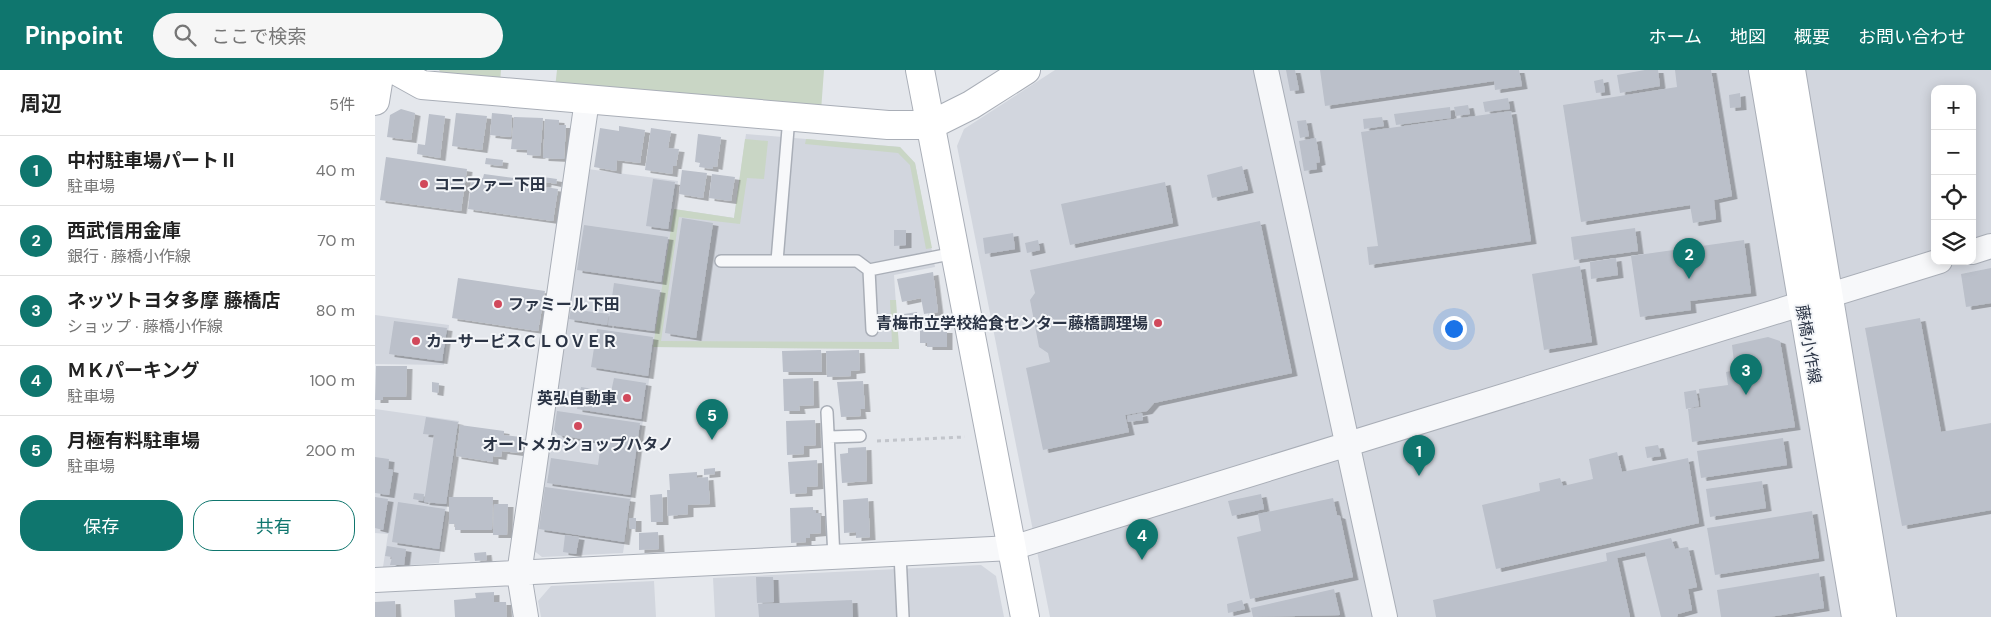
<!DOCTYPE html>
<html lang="ja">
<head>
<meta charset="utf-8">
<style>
	body { margin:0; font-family:"DM Sans","Noto Sans JP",sans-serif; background:#f6f6f6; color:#222 }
	.controls { position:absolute; right:15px; top:15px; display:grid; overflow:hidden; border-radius:10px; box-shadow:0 2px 12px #0003 }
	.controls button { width:45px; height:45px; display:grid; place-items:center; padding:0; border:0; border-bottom:1px solid #e0e0e0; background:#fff; color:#222; font:25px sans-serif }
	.you { position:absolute; left:1078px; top:258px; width:18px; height:18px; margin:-12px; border:4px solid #fff; border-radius:50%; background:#1a73e8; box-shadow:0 0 0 8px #1a73e833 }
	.badge { display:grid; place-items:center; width:32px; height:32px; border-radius:50%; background:#0f766e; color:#fff; font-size:16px; font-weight:700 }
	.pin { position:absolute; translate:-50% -41px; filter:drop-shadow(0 1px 2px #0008) }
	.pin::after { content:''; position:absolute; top:26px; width:18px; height:15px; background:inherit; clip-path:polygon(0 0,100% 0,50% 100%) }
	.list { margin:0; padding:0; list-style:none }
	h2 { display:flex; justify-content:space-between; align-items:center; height:65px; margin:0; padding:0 20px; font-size:21px }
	h2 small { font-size:16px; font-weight:400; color:#767676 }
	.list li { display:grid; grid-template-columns:32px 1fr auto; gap:15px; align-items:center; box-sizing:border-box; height:70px; padding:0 20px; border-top:1px solid #e0e0e0 }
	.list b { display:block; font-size:19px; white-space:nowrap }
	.list p { margin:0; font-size:16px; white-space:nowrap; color:#767676 }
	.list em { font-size:16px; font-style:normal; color:#767676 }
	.actions { display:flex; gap:10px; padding:15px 20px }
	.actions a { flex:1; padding:11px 0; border:1px solid #0f766e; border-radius:20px; text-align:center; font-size:18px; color:#0f766e }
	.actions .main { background:#0f766e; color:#fff }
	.icon { flex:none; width:28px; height:28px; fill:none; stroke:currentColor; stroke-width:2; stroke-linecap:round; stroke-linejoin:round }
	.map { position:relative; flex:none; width:1616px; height:547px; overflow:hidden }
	header { display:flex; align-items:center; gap:30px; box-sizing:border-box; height:70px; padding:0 25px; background:#0f766e; color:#fff }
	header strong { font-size:24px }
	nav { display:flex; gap:28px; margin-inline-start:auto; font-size:18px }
	.search { width:350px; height:45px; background:#f6f6f6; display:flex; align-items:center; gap:12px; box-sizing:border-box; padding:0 18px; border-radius:28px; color:#767676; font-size:19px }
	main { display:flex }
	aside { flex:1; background:#fff }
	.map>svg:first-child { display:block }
	.built { fill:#d2d6de; fill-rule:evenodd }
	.green { fill:#c9d6c5 }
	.building { fill:#bbc0ca; filter:url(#shadow) }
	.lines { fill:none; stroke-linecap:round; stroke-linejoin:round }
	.lane-casing { stroke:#a9aeb7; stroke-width:14 }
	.street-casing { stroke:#a9aeb7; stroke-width:26 }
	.secondary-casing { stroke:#a9aeb7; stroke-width:30 }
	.path { stroke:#c2c5cb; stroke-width:3; stroke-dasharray:4 4; stroke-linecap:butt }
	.lane { stroke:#f7f8fa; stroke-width:11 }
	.street { stroke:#f7f8fa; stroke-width:24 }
	.secondary { stroke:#fff; stroke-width:28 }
	.poi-dot { fill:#d1495b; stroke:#f4f6f9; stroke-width:2 }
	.labels { text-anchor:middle; stroke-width:4; stroke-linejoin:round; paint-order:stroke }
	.poi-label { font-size:16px; font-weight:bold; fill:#2b3445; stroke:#f4f6f9; text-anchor:start }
	.street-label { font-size:16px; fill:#2b3445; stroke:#f4f6f9 }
</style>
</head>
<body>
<header>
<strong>Pinpoint</strong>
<div class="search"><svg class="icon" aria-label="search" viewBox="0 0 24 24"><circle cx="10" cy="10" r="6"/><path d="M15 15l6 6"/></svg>ここで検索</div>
<nav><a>ホーム</a><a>地図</a><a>概要</a><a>お問い合わせ</a></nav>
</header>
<main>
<aside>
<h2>周辺<small>5件</small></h2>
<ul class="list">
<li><span class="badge">1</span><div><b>中村駐車場パートⅡ</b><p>駐車場</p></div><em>40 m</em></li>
<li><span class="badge">2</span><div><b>西武信用金庫</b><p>銀行 · 藤橋小作線</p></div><em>70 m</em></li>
<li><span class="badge">3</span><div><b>ネッツトヨタ多摩 藤橋店</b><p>ショップ · 藤橋小作線</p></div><em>80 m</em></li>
<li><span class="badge">4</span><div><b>ＭＫパーキング</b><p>駐車場</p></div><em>100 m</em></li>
<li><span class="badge">5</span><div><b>月極有料駐車場</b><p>駐車場</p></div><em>200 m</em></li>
</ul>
<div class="actions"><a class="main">保存</a><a>共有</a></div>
</aside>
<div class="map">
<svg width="1616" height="547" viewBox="0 0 1616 547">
	<defs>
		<filter id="shadow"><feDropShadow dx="5.5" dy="3" stdDeviation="0" flood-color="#0004"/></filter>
	</defs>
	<rect width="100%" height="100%" fill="#e4e7ec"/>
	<path class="built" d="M680,0H1616V547H675L582,76L589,59ZM1560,19H1597V191H1560Z
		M371,64L525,77L540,93L560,197L519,205L524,279L279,277L248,483L167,487L158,480L213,99L303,111L299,139L359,148Z
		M0,245L74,255L69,295L0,294Z
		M0,339L84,351L64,493L8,497L13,464L0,463Z
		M606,495L621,506L629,547H340L338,508Z
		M279,511L281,547H166L163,531L176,516Z"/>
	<path class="green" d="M64,0H126L125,13L66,3Z
		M182,0H449L446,41L180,18Z
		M370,69L393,71L389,109L372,108L365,154L304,147L286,271L517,272L515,230H521L524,279L278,277L299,139L359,148Z
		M431,69L525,77L540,93L557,178L551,179L535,95L523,83L430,74Z"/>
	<path class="building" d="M911,0H920L924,20L915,21Z
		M945,0H1144L1147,16L1120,20L1119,11L950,36Z
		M1270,0H1283L1285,16L1245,23L1242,5Z
		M1300,0H1336L1357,126L1339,130L1341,149L1318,153L1315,135L1206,152L1188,35L1302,17Z
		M1228,9L1230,22L1221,23L1219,11Z
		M1365,23L1366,37L1355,38L1354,25Z
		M1133,28L1135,39L1110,42L1108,32Z
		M1093,35L1095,44L1081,46L1079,37Z
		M1075,37L1076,48L1021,55L1019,44Z
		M26,39L40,43L36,70L12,67L15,45Z
		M1136,41L1156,171L994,195L992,177L1003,176L986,62Z
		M81,43L112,46L107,80L77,76Z
		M117,43L137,45L136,67L115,65Z
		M54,44L70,46L65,88L42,84L43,74L50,75Z
		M139,47L168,48L165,86L152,85V80L136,79Z
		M1007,47L1009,56L989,59L988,49Z
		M170,49L184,50V55H191L189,89L168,88Z
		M931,50L934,66L925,68L922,51Z
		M244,56L270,60L265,93L242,90L241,101L219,97L225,58L244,61Z
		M276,58L296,61L293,78L304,79L301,96H298L297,104L270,100Z
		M323,64L346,67L342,97L338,96V99L324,97L325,93L320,92Z
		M941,68L945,92L941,93L942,99L929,101L924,71Z
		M11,87L92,99L86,141L5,130Z
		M111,88L128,90L127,96L110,94Z
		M867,96L873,120L837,128L832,105Z
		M307,100L332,103L328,128L304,124Z
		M109,104L161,111V106L182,109L181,114L171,112L170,117L183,119L178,151L93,139L97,107L108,108Z
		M337,104L360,107L356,131L334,128Z
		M278,109L300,112L293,159L271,156Z
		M790,112L798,153L695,175L686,134Z
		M307,148L338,153L321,268L290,263Z
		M885,151L917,303L779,333L772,341L750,345L754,362L668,380L651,298L675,292L673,283L664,277L655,230L660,223L655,200Z
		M209,155L293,167L286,212L202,200Z
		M1260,158L1263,181L1199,190L1196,167Z
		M519,160H531V175L519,176Z
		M638,163L640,179L610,184L608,168Z
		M663,170L665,180L652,183L650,173Z
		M1369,170L1376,223L1315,231L1316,240L1265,247L1256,186Z
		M1241,188L1243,205L1216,209L1215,192Z
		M1205,196L1217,272L1169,280L1157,204Z
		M1616,198V233L1591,237L1586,204Z
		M558,202L563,242L549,244L546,228L527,232L522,209Z
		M83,208L170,221L163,261L77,248Z
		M239,213L285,220L279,261L233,255Z
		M196,239L234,244L232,255L194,249Z
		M542,242L543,249L531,251L529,244Z
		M1545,248L1566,362L1616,353V440L1527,456L1490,258Z
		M19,251L72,258L67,291L14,284Z
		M222,259L278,267L273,306L216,297Z
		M545,260H572V277H552V273H545Z
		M1393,267L1405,271L1420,357L1317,372L1313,339L1326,337L1324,319L1353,315L1351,302L1360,300L1357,275Z
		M446,280L447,302H408L407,281Z
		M484,280L485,300L476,301V306L452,307L451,281Z
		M1,296H32L31,327H8V330H0Z
		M239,308L271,313L266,349L202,339L206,317L236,322Z
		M438,308L439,335L424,336L425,341H409L408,309Z
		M488,311L490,339H485L486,346L466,347L462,312Z
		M57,312L64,313L63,323L57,322Z
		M1321,320L1324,336L1311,339L1309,322Z
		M182,341L265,353L255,425L172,413L176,388L223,395L226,372L183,365L179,360Z
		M767,343L768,350L753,352L752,346Z
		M51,347L83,352L71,434L49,432L59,365L48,364Z
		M440,350L441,375L429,376V384L412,385L411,351Z
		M85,355L129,361V365L146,367L143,383L127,381L126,387L118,386V392L81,386Z
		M1408,368L1412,395L1326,408L1322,381Z
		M1283,375L1286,386L1272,388L1270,377Z
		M491,377L492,411L467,413L465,384L473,383V378Z
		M1242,382L1247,402L1313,388L1324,453L1121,499L1107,435L1165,421L1164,413L1185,408L1188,416L1218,409L1214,389Z
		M0,387L14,389L13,399L18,400L14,425L0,423Z
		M442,390L443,416L432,417V423L415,424L413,392Z
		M340,398V404L329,405V399Z
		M322,402V408L333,407L335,434L313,435V444L293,446L292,420H295L294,404Z
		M1387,411L1391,438L1335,447L1331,419Z
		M170,417L255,429L249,472L164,459Z
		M39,423L49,424L48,431L38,429Z
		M287,424L288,452H276L275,425Z
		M886,424L889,439L857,446L853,431Z
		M0,427L13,429L8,460L0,458Z
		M74,427H118L117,460H80V454H74Z
		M493,428L495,467L481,468V462L469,463L468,430Z
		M958,428L962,445L965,446L978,507L875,529L862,467L886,461L883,444Z
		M23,432L70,439L64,479L17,472Z
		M119,434H133L132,465H118Z
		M438,437V440H441V443H445L446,463L435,464V468H431V472L416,473L415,438Z
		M1437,441L1444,488L1340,505L1332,458Z
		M254,448H261V459H255Z
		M283,462L284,479L264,480V463Z
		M190,465L204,467L201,484L188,482Z
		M1296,468L1300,479L1313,477L1322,517L1313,519L1317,540L1303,544L1302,547H1286L1270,482L1242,488L1255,547H1061L1058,530L1232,491L1231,483Z
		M12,476L31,479L29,495H15L17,487L10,486Z
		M111,482L112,490L100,491L99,483Z
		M1444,503L1449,538L1394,547H1346L1342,520Z
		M381,507H398L399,532L382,533Z
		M959,519L965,545L878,547L876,538Z
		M119,522V532H131L132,547H80L79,530L101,528L100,523Z
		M477,530L478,547H384L383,534Z
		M867,530L870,539L853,543L852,534Z
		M20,531L21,547H0V532Z"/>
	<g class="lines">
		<defs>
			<path id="lane" d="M346,191H482L494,200L497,260
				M402,191L414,47
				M494,200L580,183
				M452,342L459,488
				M454,367L485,366
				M525,484L528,547"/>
			<path id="street" d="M891,0L1010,547
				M1597,182L1616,176
				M0,510L637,478L1565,191
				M151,547L144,504L212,30"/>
			<path id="secondary" d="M20,0L47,15L513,55H556L596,35L651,0
				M545,0L650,547
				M1388,0L1481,547
				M1416,0L1507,547
				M0,31L5,0"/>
		</defs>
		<use href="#lane" class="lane-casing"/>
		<use href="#street" class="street-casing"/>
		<use href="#secondary" class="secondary-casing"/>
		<path class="path" d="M502,371L590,367"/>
		<use href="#lane" class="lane"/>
		<use href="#street" class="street"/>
		<use href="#secondary" class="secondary"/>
	</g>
	<g class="poi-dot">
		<circle cx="49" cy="114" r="5"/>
		<circle cx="123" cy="234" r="5"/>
		<circle cx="783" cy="253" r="5"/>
		<circle cx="41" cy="271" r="5"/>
		<circle cx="252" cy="328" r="5"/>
		<circle cx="203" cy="356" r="5"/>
	</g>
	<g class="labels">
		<g class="poi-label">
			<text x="59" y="120">コニファー下田</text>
			<text x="133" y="240">ファミール下田</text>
			<text x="773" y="259" text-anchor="end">青梅市立学校給食センター藤橋調理場</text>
			<text x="51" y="277">カーサービスＣＬＯＶＥＲ</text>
			<text x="242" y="334" text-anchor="end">英弘自動車</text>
			<text x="203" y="380" text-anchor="middle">オートメカショップハタノ</text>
		</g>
		<g class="street-label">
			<text transform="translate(1434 274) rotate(80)" y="6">藤橋小作線</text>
		</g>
	</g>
</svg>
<div class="controls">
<button>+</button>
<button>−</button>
<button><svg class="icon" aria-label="locate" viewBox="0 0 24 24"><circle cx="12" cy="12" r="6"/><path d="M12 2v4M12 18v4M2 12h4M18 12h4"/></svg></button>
<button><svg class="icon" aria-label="layers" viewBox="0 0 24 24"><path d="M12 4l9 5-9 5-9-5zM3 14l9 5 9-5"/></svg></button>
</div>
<div class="you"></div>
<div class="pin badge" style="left:1044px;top:406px">1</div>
<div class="pin badge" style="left:1314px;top:209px">2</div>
<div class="pin badge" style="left:1371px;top:325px">3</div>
<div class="pin badge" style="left:767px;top:490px">4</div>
<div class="pin badge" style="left:337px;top:370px">5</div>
</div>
</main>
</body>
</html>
